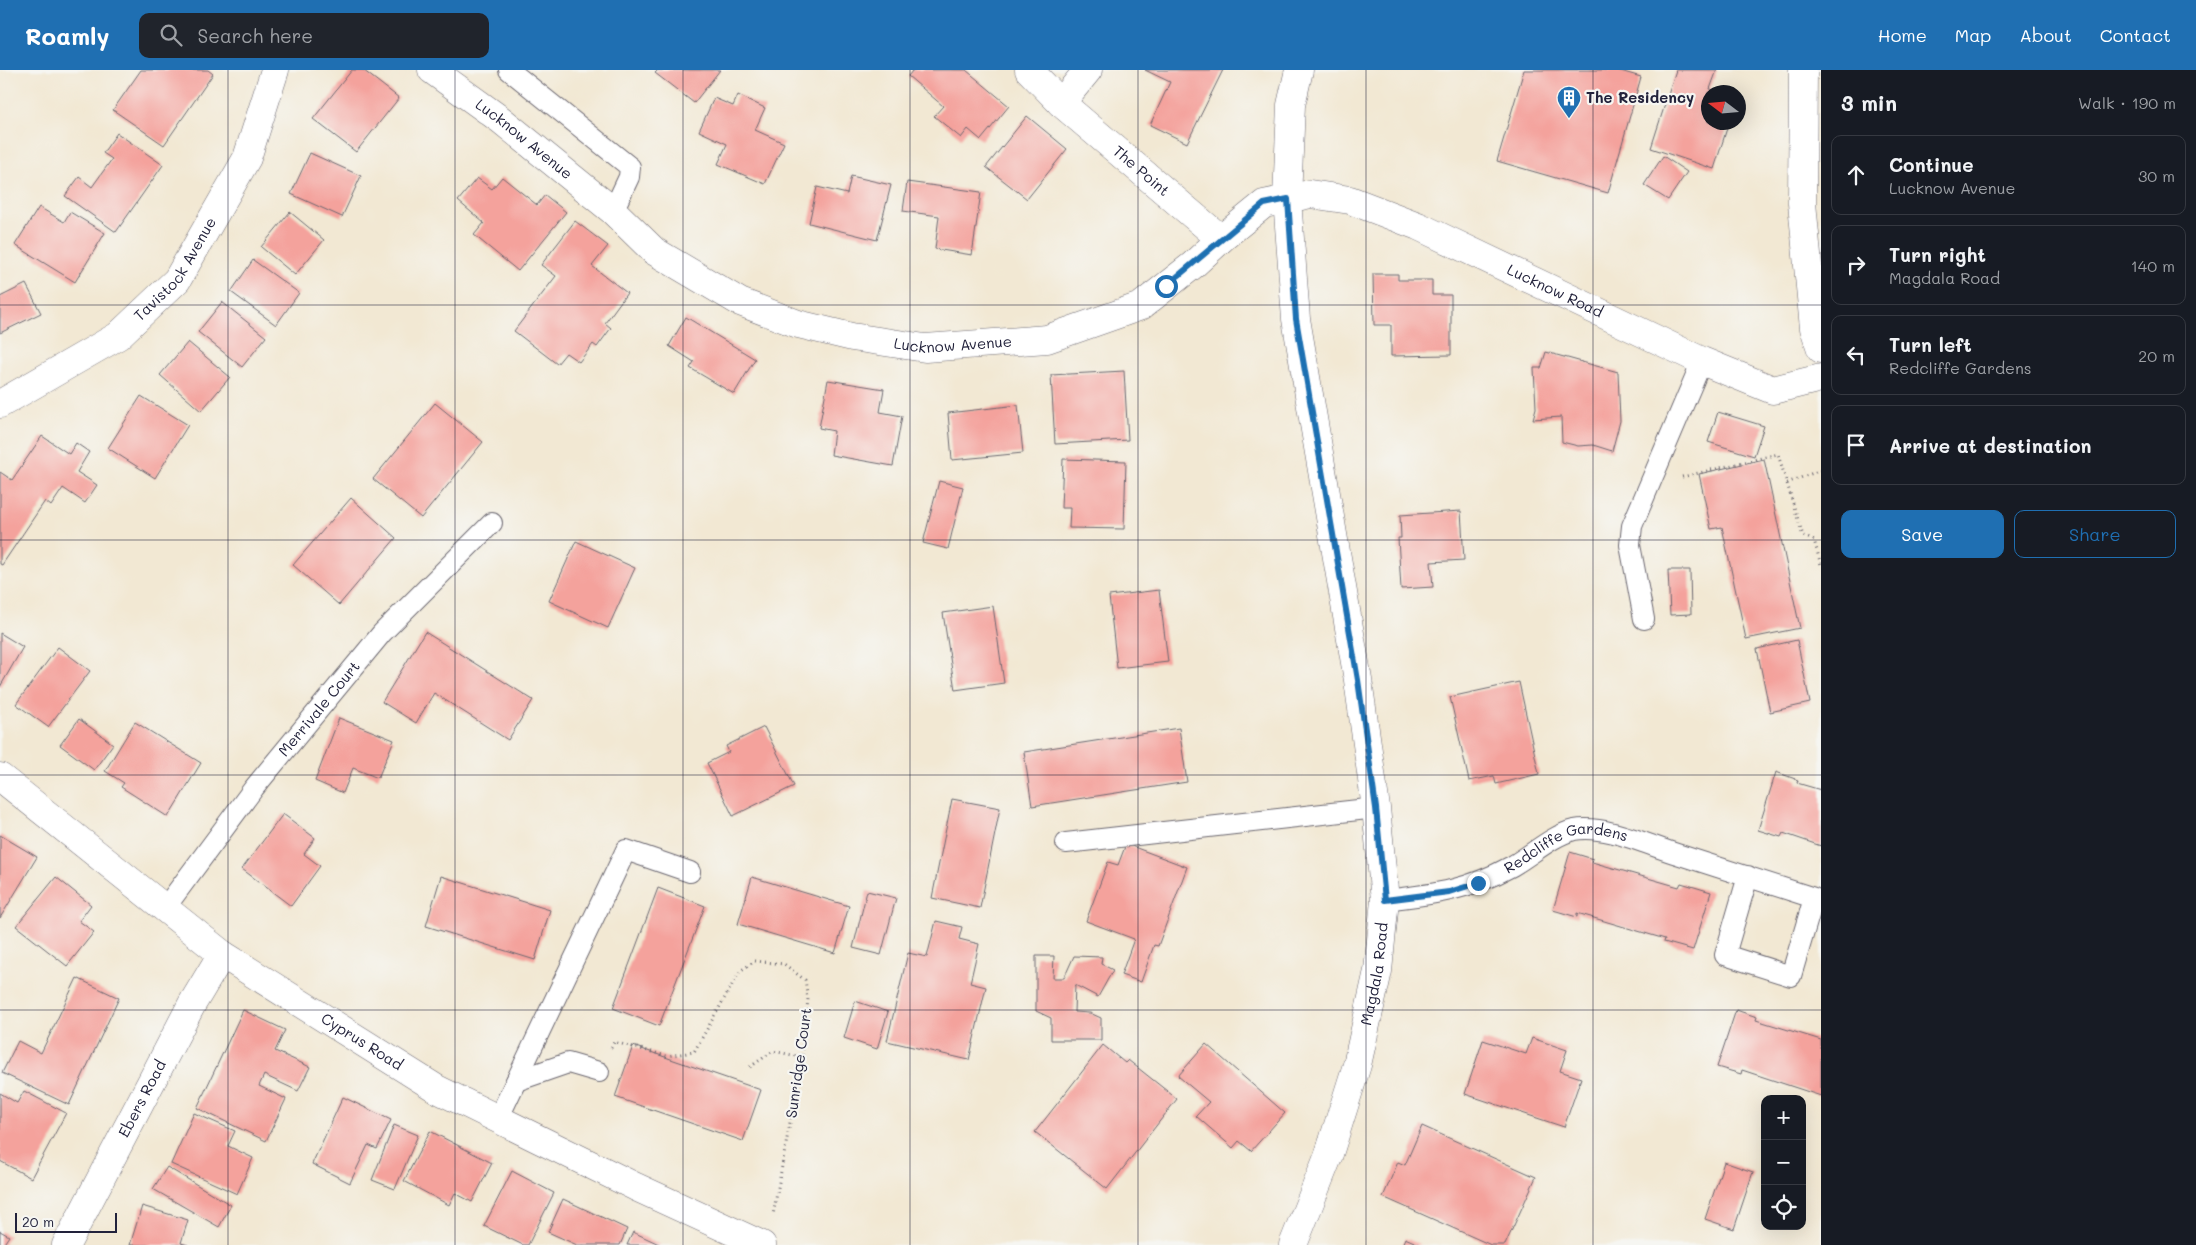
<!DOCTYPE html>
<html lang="en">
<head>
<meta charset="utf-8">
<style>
	body { margin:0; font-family:Mali,sans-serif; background:#20242c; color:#f1f3f6 }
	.controls { position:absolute; right:15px; bottom:15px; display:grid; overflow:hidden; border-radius:10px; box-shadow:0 5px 20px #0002 }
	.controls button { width:45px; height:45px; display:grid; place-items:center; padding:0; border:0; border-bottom:1px solid #363941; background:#171b24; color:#f1f3f6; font:25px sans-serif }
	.compass { position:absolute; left:1701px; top:15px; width:45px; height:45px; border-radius:50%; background:#171b24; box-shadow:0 5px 20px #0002; rotate:286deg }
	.scale { position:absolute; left:15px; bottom:12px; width:102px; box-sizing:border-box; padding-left:5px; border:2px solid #22223b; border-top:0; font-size:14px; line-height:18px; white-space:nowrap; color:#22223b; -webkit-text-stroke:4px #f6f6f2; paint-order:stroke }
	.stop { position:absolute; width:15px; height:15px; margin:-11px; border:4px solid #1f6fb2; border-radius:50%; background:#fff }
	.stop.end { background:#1f6fb2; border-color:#fff; box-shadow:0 1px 5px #0008 }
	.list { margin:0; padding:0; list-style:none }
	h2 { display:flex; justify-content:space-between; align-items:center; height:65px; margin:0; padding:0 20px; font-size:21px }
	h2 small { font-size:16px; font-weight:400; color:#9ea1a6 }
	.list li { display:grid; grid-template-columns:32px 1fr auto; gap:15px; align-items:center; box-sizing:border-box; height:80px; margin:0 10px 10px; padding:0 10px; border:1px solid #363941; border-radius:10px }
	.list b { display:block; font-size:19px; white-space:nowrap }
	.list p { margin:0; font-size:16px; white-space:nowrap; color:#9ea1a6 }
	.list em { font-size:16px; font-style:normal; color:#9ea1a6 }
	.actions { display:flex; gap:10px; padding:15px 20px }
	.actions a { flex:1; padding:11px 0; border:1px solid #1f6fb2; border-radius:10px; text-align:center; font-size:18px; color:#1f6fb2 }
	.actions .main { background:#1f6fb2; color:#fff }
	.icon { flex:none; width:28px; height:28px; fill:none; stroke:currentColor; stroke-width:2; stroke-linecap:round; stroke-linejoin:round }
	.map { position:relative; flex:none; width:1821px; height:1175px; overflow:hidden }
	header { display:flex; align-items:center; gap:30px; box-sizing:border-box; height:70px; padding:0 25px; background:#1f6fb2; color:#fff }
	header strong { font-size:24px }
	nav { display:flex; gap:28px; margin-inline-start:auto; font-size:18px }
	.search { width:350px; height:45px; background:#20242c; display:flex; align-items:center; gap:12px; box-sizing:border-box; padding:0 18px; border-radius:10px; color:#9ea1a6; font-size:19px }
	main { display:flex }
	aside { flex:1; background:#171b24 }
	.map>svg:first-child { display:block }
	.building { fill:#f4a29c }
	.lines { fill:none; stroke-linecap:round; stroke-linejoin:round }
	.service-casing { stroke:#6b6770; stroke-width:22 }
	.minor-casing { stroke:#6b6770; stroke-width:29 }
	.tertiary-casing { stroke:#6b6770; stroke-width:29 }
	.path { stroke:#6b6770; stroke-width:3; stroke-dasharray:1 4; stroke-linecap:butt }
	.service { stroke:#fff; stroke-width:20 }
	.minor { stroke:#fff; stroke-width:28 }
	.tertiary { stroke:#fff; stroke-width:28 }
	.route { stroke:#1f6fb2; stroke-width:6 }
	.grid { fill:none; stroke:#22223b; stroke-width:1; stroke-opacity:0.55 }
	.labels { text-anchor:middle; stroke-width:4.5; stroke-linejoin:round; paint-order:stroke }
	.poi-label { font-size:15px; font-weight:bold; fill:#22223b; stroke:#f6f6f2; text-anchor:start }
	.street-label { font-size:15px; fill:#22223b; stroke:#f6f6f2 }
</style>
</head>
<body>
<header>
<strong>Roamly</strong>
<div class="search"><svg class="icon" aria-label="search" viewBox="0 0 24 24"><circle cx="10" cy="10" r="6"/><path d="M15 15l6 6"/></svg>Search here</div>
<nav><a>Home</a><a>Map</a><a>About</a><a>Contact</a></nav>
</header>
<main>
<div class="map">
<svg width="1821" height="1175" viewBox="0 0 1821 1175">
	<rect width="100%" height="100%" fill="#f6f6f2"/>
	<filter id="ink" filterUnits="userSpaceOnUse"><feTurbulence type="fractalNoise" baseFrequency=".02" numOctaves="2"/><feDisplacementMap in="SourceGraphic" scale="10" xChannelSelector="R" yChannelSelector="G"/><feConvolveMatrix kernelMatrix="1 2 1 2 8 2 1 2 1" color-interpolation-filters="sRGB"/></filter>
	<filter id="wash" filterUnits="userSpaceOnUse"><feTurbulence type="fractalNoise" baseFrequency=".0096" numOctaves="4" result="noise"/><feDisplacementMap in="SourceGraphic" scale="20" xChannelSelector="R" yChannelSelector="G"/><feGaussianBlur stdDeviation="1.12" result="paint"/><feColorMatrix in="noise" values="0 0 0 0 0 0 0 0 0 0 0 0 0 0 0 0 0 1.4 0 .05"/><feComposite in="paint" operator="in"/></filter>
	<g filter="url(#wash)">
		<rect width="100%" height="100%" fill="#f2e8d3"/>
		<g id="blocks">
			<path class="building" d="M141,0H208L213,4L164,75L113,40Z
				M352,0H363L399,28L356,82L313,49Z
				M658,0H720L694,33L655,3Z
				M913,0H966L1009,36L981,70L968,59L961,68L934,46L943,36L908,6Z
				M1145,0H1223L1187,73L1150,55L1170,12Z
				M1524,0H1617L1641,7L1608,123L1497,91Z
				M1676,0H1717L1710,19L1721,22H1708V52H1729L1714,99L1651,78Z
				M738,25L765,38L755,60L784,73L765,114L718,94L727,74L699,61L714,28L733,36Z
				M1027,46L1067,79L1027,129L986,97Z
				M117,63L163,95L116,162L65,126L79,107L92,117L112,89L103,83Z
				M310,83L361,106L342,147L291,124Z
				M1663,86L1687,102L1668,130L1644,115Z
				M851,106L891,115L877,170L809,153L817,117L847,124Z
				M502,107L537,135L545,125L566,142L518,201L474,165L484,153L458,131L477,108L492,119Z
				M907,112L981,122L972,185L935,179L939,146L903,141Z
				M39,137L64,152L70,142L105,163L75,212L15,175Z
				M290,142L324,170L295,205L261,177Z
				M575,151L608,176L592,196L627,223L605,253L611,258L597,277L593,274L579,292L566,283L557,294L514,261L556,206L541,195Z
				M253,190L299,223L276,255L231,222Z
				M1373,204H1398V210H1432V225H1451V285L1391,286V255H1374Z
				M26,214L41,243L0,263V227Z
				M222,232L266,267L242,297L198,262Z
				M686,247L755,289L734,324L690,298L694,292L669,276Z
				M188,272L230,307L201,341L160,305Z
				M1546,282L1618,302L1620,351L1612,381L1593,375L1578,376L1562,372L1561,347L1533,349L1536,338L1534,298H1541Z
				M1124,301L1128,370L1055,374L1051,305Z
				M828,310L884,319L880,342L902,346L893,396L831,385L834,361L819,358Z
				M141,326L188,355L155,408L108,378Z
				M435,333L483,372L421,448L373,409Z
				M1018,335L1023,383L952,390L948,343Z
				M1718,342L1764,356L1754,386L1708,372Z
				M42,366L69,384L76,373L89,382L77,402L97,415L85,433L63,418L51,436L45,431L2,495L0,494V402L12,410Z
				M1063,389L1126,391L1124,459L1069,458L1070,438H1061Z
				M1764,389L1800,558L1746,569L1722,457L1711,459L1699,404Z
				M939,411L963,417L948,479L923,473Z
				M351,428L396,468L339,535L293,495Z
				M1461,441L1464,490L1431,492L1433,517L1401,519L1398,468H1401L1400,445Z
				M576,471L635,498L608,558L549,531Z
				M1668,500H1690L1691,544L1670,545Z
				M1159,520L1168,592L1117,598L1109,526Z
				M993,536L1004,613L955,620L943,543Z
				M425,562L533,630L508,670L434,623L416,653L382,632Z
				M0,563L23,577L0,617Z
				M1797,570L1810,633L1770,642L1757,579Z
				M58,577L90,601L48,657L16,634Z
				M1519,612L1539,704L1496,714L1494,706L1469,711L1450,627Z
				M339,648L394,670L378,708L353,698L343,723L315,711Z
				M79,649L113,674L94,700L60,675Z
				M135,652L201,693L168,747L121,717L124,713L105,701Z
				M764,657L794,716L733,746L707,693L729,682L726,676Z
				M1179,658L1187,712L1032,736L1024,682Z
				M1776,702L1798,710L1797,713L1821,720V776L1783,763L1781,767L1758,760Z
				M952,729L1000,738L980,838L932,828Z
				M283,744L315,768L304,784L320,796L291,836L242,799Z
				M0,765L37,787L0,848Z
				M1126,774L1187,797L1158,876L1154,875L1141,912L1121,905L1134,869L1086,851L1108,792L1118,795Z
				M1570,782L1593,789L1592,792L1679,817L1681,813L1711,822L1693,880L1664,872L1665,869L1577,843V847L1553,840Z
				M441,806L550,840L535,890L426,856Z
				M56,807L91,835L79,851L94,862L67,896L16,856Z
				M752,807L849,836L835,883L738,854Z
				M658,818L705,836L659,956L613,938Z
				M867,821L896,828L881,885L853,878Z
				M936,851L962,857L959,869L979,874L970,913L986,917L969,990L887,971L908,883L927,887Z
				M1036,886H1054L1053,908H1064L1074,886L1102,887L1101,894L1113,900L1098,927L1075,915L1074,942L1090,943L1101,948V970H1051V948L1036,941Z
				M77,908L119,928L69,1035L2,1003L18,971L41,983Z
				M855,931L888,942L877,979L844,968Z
				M243,940L285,960L275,981L310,997L298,1021L264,1005L259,1016L286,1029L266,1071L197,1038Z
				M1736,940L1757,947L1756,950L1821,970V1026L1742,1000L1741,1004L1717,997Z
				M1532,968L1567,980L1560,1001L1581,1008L1564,1057L1465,1024L1483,970L1526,984Z
				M1206,974L1285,1043L1251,1081L1239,1071L1233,1078L1196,1046L1209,1032L1178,1006Z
				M1103,975L1125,993L1128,990L1177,1029L1107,1119L1035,1062Z
				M633,976L761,1020L743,1071L615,1027Z
				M24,1021L66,1043L31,1108L0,1091V1023L17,1033Z
				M343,1027L391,1050L377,1079L368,1075L350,1113L312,1094Z
				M194,1043L235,1061L228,1076L253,1088L237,1124L171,1094Z
				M394,1055L418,1065L395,1119L372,1110Z
				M1422,1056L1536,1107L1505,1175H1491L1383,1127L1398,1092L1405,1095Z
				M430,1061L492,1093L472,1132L455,1123L449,1135L404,1111Z
				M1724,1092L1753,1102L1734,1159L1705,1149Z
				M167,1097L231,1135L219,1157L153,1119Z
				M512,1101L554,1123L528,1175H523L484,1156Z
				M563,1129L627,1159L620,1175H577L548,1162Z
				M142,1136L188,1150L181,1173L188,1175H130Z
				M0,1161L9,1166L3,1175H0Z
				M633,1162L661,1175H627Z
				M1405,1168L1421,1175H1402Z"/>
		</g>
	</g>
	<g filter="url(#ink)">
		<use href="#blocks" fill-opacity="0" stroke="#6b6770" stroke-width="1"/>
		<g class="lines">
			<defs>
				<g id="service">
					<path d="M509,0L630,97L629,107L613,141"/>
					<path d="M1644,549L1630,475L1632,456L1702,291"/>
					<path d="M1066,773L1376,738"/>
					<path id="s1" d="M1385,830C1435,824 1466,821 1512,796C1530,786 1553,765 1574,760C1604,754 1648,775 1677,784C1722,798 1768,813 1814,828L1791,906L1725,885L1748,806"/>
					<path id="s2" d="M165,838L254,718L382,563L492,453"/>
					<path d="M516,1011L568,993L599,1002"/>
					<path d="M498,1049L626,780L690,802"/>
				</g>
				<g id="minor">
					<path id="s3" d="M432,0L501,50L613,141L654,181L740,232L798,254L852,267L925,278L1047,269L1141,236L1193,195L1221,169L1264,134L1310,124L1350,130L1418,156L1702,291L1773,320L1821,308"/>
					<path id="s4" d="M1029,0L1061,33L1221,169"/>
					<path d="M1061,33L1088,0"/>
					<path id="s5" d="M0,334L118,266L177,210L247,88L275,0"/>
					<path id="s6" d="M0,707L222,884L437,1019L636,1117L762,1175"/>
					<path id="s7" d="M66,1175L192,934L222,884"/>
					<path id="s8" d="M1293,1175L1328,1087L1357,995L1378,901L1385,830L1376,738L1358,610L1296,249L1287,129L1291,35L1299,0"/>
				</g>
				<path id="tertiary" d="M1803,0L1802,133L1814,258L1821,279"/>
			</defs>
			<use href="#service" class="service-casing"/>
			<use href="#minor" class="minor-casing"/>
			<use href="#tertiary" class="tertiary-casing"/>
			<path class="path" d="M1682,407L1778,384L1803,466L1814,470L1821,495
				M1787,413L1821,400
				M611,978L614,972L667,986L694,982L740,901L755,891L784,894L805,910L808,929L802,987L773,1145
				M750,997L773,981L802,987"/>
			<use href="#service" class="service"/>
			<use href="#minor" class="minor"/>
			<use href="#tertiary" class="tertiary"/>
		</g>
	</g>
	<g class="lines" filter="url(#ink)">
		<path class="route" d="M1166,216L1264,134L1288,129L1296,249L1358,610L1376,738L1385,830L1449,822L1478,813"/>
	</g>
	<path class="grid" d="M228,0V1175M455,0V1175M683,0V1175M910,0V1175M1138,0V1175M1366,0V1175M1593,0V1175M0,235H1821M0,470H1821M0,705H1821M0,940H1821"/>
	<defs>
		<symbol id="building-pin" viewBox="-11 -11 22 30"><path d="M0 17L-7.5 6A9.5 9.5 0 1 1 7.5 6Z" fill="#1f6fb2" stroke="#f6f6f2"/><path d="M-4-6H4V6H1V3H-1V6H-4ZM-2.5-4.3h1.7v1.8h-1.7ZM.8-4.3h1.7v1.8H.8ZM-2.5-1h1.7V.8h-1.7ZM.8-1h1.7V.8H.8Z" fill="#fff"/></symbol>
	</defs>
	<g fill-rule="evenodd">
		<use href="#building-pin" x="1555" y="14" width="28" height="38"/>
	</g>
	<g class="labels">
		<g class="poi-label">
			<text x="1586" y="33">The Residency</text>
		</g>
		<g class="street-label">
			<text dy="5" stroke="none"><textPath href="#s3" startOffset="115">Lucknow Avenue</textPath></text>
			<text dy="5" stroke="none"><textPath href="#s4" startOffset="151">The Point</textPath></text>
			<text dy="5" stroke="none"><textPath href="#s5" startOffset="225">Tavistock Avenue</textPath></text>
			<text dy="5" stroke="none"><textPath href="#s3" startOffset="1272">Lucknow Road</textPath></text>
			<text dy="5" stroke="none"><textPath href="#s3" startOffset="606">Lucknow Avenue</textPath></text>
			<text dy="5" stroke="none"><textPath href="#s2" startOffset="252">Merrivale Court</textPath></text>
			<text dy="5" stroke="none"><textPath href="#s1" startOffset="192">Redcliffe Gardens</textPath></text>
			<text dy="5" stroke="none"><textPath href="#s8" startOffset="284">Magdala Road</textPath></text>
			<text dy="5" stroke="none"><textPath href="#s6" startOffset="449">Cyprus Road</textPath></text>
			<text transform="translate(799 993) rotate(-82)" y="5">Sunridge Court</text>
			<text dy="5" stroke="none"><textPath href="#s7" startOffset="165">Ebers Road</textPath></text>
		</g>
	</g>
</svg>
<div class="controls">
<button>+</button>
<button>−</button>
<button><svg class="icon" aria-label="locate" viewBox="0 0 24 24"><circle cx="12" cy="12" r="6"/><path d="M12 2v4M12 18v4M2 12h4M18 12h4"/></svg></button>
</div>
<svg class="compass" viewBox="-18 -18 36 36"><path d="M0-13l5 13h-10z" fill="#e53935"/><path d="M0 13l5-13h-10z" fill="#9ea1a6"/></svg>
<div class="scale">20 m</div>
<div class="stop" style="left:1166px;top:216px"></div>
<div class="stop end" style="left:1478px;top:813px"></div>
</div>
<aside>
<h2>3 min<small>Walk · 190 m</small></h2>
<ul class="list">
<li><svg class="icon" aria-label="ahead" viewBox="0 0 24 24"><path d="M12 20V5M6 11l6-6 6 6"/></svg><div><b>Continue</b><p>Lucknow Avenue</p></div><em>30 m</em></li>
<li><svg class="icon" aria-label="right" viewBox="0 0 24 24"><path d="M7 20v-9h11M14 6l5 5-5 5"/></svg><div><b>Turn right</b><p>Magdala Road</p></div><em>140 m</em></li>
<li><svg class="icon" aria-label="left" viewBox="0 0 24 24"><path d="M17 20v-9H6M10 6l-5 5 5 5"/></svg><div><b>Turn left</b><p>Redcliffe Gardens</p></div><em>20 m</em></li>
<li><svg class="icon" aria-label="arrive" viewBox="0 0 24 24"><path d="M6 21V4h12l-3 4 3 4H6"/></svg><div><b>Arrive at destination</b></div></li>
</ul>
<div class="actions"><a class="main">Save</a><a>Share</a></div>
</aside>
</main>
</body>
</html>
